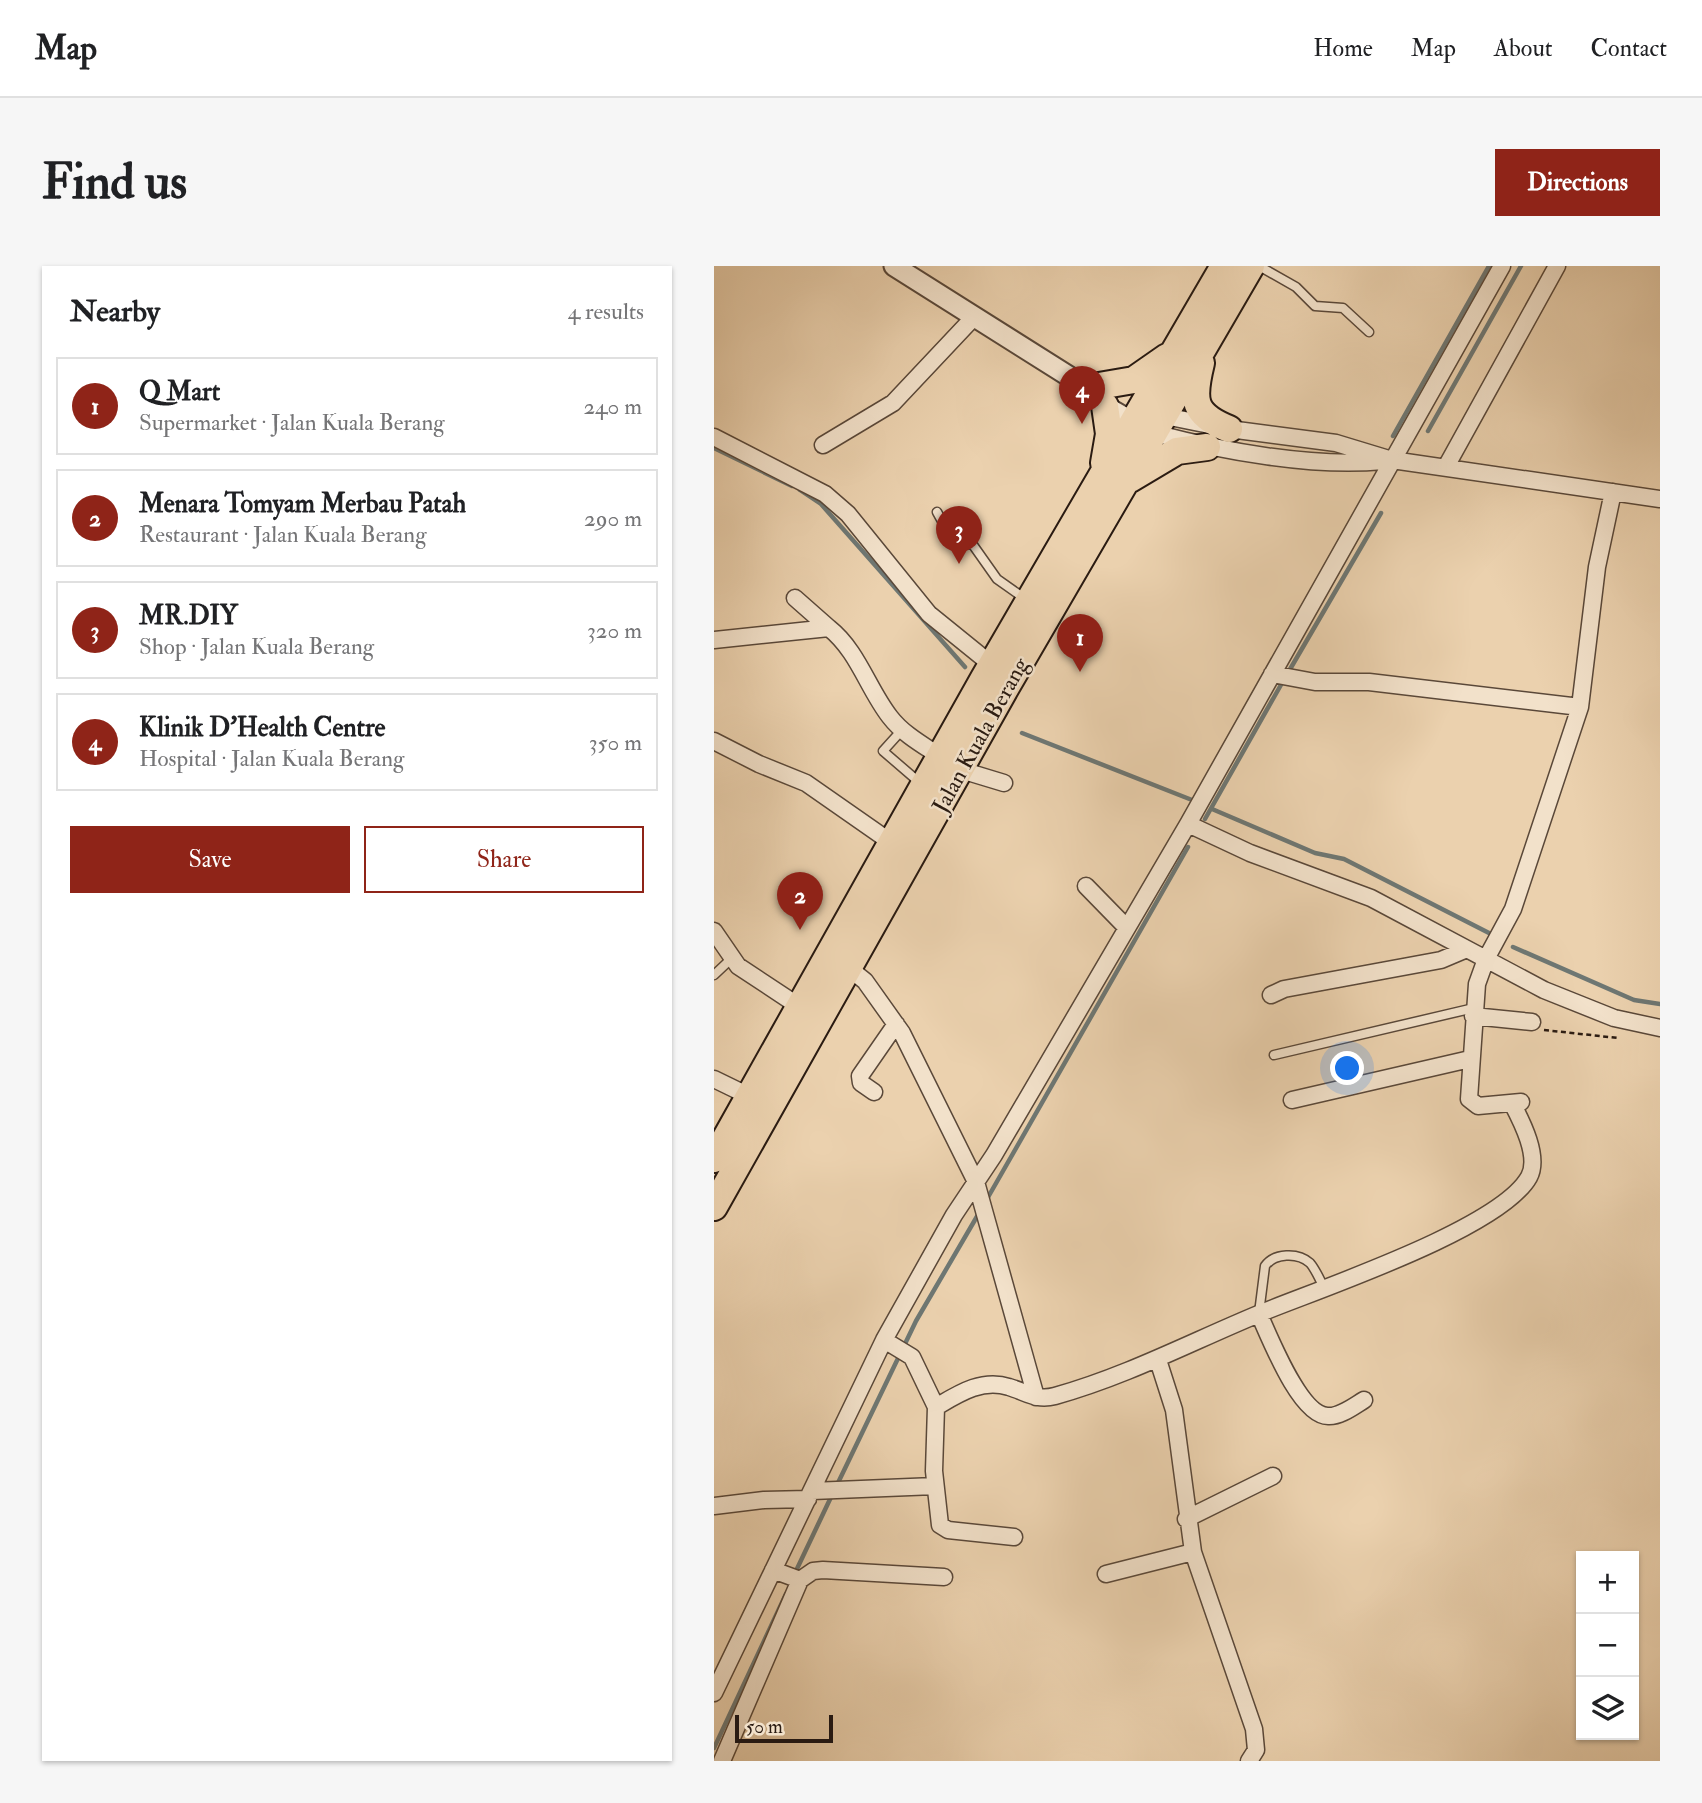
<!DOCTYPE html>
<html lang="en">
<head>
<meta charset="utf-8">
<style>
	body { margin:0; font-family:"IM FELL Double Pica",serif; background:#f6f6f6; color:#202124 }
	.controls { position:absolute; right:21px; bottom:21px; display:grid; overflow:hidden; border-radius:0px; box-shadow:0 2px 5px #0004 }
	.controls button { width:63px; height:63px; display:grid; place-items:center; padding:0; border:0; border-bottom:2px solid #e0e0e0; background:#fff; color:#202124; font:35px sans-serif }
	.scale { position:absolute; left:21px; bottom:18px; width:98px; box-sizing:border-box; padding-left:7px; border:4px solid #2a1b12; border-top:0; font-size:19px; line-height:24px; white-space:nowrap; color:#2a1b12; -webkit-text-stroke:5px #f2e1ca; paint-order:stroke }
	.you { position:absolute; left:634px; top:803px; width:24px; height:24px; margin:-18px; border:5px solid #fff; border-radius:50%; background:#1a73e8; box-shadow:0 0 0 10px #1a73e833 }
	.badge { display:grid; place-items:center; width:46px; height:46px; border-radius:50%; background:#8f2418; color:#fff; font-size:23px; font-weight:700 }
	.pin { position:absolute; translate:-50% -58px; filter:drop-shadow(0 2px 4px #0008) }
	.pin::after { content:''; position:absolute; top:37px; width:24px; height:21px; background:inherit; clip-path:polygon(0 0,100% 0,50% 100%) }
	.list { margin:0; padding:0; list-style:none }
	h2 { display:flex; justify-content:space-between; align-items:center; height:91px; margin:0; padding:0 28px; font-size:30px }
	h2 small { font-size:23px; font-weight:400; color:#757577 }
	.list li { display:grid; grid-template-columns:46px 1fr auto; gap:21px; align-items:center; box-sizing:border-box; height:98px; margin:0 14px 14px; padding:0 14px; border:2px solid #e0e0e0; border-radius:0px }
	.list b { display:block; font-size:26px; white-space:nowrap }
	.list p { margin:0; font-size:23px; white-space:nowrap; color:#757577 }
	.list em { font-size:23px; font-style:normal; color:#757577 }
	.actions { display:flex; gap:14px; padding:21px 28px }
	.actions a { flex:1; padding:16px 0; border:2px solid #8f2418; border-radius:0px; text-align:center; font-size:24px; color:#8f2418 }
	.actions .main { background:#8f2418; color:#fff }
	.icon { flex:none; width:38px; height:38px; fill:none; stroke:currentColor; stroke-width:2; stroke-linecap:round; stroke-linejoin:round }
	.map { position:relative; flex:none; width:946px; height:1495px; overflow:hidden; border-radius:0px }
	header { display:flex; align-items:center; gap:42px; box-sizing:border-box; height:98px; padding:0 35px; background:#fff; border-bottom:2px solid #e0e0e0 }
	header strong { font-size:33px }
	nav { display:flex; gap:38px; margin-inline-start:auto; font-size:24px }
	.intro { display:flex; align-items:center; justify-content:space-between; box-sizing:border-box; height:168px; padding:0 42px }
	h1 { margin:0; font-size:49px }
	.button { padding:18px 32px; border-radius:0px; background:#8f2418; color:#fff; font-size:24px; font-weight:700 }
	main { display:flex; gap:42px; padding:0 42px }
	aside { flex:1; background:#fff; border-radius:0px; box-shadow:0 2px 5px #0004 }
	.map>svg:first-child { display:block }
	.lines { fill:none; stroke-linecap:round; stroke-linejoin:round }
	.stream { stroke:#6e7773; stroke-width:4.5 }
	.service-casing { stroke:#5a4839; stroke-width:11 }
	.minor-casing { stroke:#5a4839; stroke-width:19 }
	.tertiary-casing { stroke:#5a4839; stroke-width:23 }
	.trunk-casing { stroke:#2a1b12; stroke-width:30 }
	.path { stroke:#2a1b12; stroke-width:2.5; stroke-dasharray:5 3.5; stroke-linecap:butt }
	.service { stroke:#f2e1ca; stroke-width:8 }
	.minor { stroke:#f2e1ca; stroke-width:16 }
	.tertiary { stroke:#f2e1ca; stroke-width:19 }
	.trunk { stroke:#ebd1ae; stroke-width:26 }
	.labels { text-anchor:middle; stroke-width:5; stroke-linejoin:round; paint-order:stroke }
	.street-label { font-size:23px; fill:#2a1b12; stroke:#f2e1ca }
</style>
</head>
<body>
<header>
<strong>Map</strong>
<nav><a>Home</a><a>Map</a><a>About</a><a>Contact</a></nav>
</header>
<div class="intro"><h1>Find us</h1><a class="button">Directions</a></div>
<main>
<aside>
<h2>Nearby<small>4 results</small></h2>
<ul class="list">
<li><span class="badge">1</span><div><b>Q Mart</b><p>Supermarket · Jalan Kuala Berang</p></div><em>240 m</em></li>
<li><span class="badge">2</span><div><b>Menara Tomyam Merbau Patah</b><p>Restaurant · Jalan Kuala Berang</p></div><em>290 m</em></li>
<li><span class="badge">3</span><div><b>MR.DIY</b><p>Shop · Jalan Kuala Berang</p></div><em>320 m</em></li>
<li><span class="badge">4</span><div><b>Klinik D'Health Centre</b><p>Hospital · Jalan Kuala Berang</p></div><em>350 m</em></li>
</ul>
<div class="actions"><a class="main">Save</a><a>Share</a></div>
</aside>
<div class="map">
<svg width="946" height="1495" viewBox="0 0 946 1495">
	<rect width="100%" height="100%" fill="#ebd1ae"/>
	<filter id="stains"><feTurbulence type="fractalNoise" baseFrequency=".00286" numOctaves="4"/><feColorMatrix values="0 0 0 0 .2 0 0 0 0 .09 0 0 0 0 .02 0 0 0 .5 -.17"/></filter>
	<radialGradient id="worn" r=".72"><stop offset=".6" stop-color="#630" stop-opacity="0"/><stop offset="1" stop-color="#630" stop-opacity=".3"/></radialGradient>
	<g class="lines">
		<path class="stream" d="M714,165L807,0
			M679,170L775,0
			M0,182L78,220
			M86,224L107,238L251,401
			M575,405L667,247
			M308,467L478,534
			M498,543L601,587L630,593L775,667
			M491,553L568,417
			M799,681L920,734L946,738
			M273,933L474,581
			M122,1221L202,1055L265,947
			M81,1307L118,1229
			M0,1482L72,1328"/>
		<defs>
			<path id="service" d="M545,0L582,21L601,40L629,42L655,66
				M223,246L239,275L259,279L283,313L310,332
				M188,464L169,485L205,516
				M0,709L17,693
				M560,789L760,742
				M545,1047L551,1000C560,987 584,986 596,997C602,1004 606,1014 610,1022"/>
			<path id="minor" d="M451,150L515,163L622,177L678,194L946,233
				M440,167C508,185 599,202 669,195
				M0,171L111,228L134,248L215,348L278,399
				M109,179L179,137L260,51
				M733,199L843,0
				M81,332L115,362
				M0,374L115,362C144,385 154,423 176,451C189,468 209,479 227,491
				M558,408L601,416H655L866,441
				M0,475L45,498L92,517L178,577
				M247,504L290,517
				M474,558L536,587L657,632L830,724L900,752L946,762
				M372,620L413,662
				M0,665L24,700L86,741
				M136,703L151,715L188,767L262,916L322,1131
				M557,729L570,723L727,694L753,683
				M759,750L818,756
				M0,813L35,830
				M160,826L147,817L146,810L182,758
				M578,834L756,793
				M807,836L764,840L755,833L763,718L772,693L799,643L866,441L883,301L899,226
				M545,1048C556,1072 586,1150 614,1150C626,1151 640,1140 650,1134
				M170,1074L198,1091L222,1141C244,1128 268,1112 295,1121C312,1126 322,1135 341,1130C413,1110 479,1075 547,1047C605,1023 786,963 815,911C826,891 808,856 798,837
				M444,1094L460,1144L479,1286L540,1463L542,1484L535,1495
				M222,1141L220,1205L226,1259L234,1264L300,1271
				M98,1225L221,1220
				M0,1240L50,1234L94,1233
				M472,1253L559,1210
				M392,1308L479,1286
				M86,1314L99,1305L109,1304L230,1311
				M0,1427L170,1074L240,949L280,889L474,558L788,0
				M8,1495L86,1314L59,1304"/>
			<path id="tertiary" d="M180,0L364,116L391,140L429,162"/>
			<path id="trunk" d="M487,97C478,134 478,148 515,163
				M379,121L420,114L453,91
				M390,197L395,168L391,140
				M416,213L463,185L493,181
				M0,893L270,412L510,0
				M0,941L291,423L537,0"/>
		</defs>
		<use href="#service" class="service-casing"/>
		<use href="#minor" class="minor-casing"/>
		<use href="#tertiary" class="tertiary-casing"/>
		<use href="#trunk" class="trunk-casing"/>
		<path class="path" d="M830,764L904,772"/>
		<use href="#service" class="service"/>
		<use href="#minor" class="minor"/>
		<use href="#tertiary" class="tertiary"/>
		<use href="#trunk" class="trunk"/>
	</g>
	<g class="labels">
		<g class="street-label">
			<text transform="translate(266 469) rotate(-61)" y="8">Jalan Kuala Berang</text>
		</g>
	</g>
	<rect width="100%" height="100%" filter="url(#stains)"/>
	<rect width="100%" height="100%" fill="url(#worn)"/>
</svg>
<div class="controls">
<button>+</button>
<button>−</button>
<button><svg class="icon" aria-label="layers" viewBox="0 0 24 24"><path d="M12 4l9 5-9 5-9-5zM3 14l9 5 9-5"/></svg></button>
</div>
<div class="scale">50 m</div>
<div class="you"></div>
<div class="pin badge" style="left:366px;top:406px">1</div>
<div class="pin badge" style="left:86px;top:664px">2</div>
<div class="pin badge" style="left:245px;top:298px">3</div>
<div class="pin badge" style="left:368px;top:158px">4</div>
</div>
</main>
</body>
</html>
